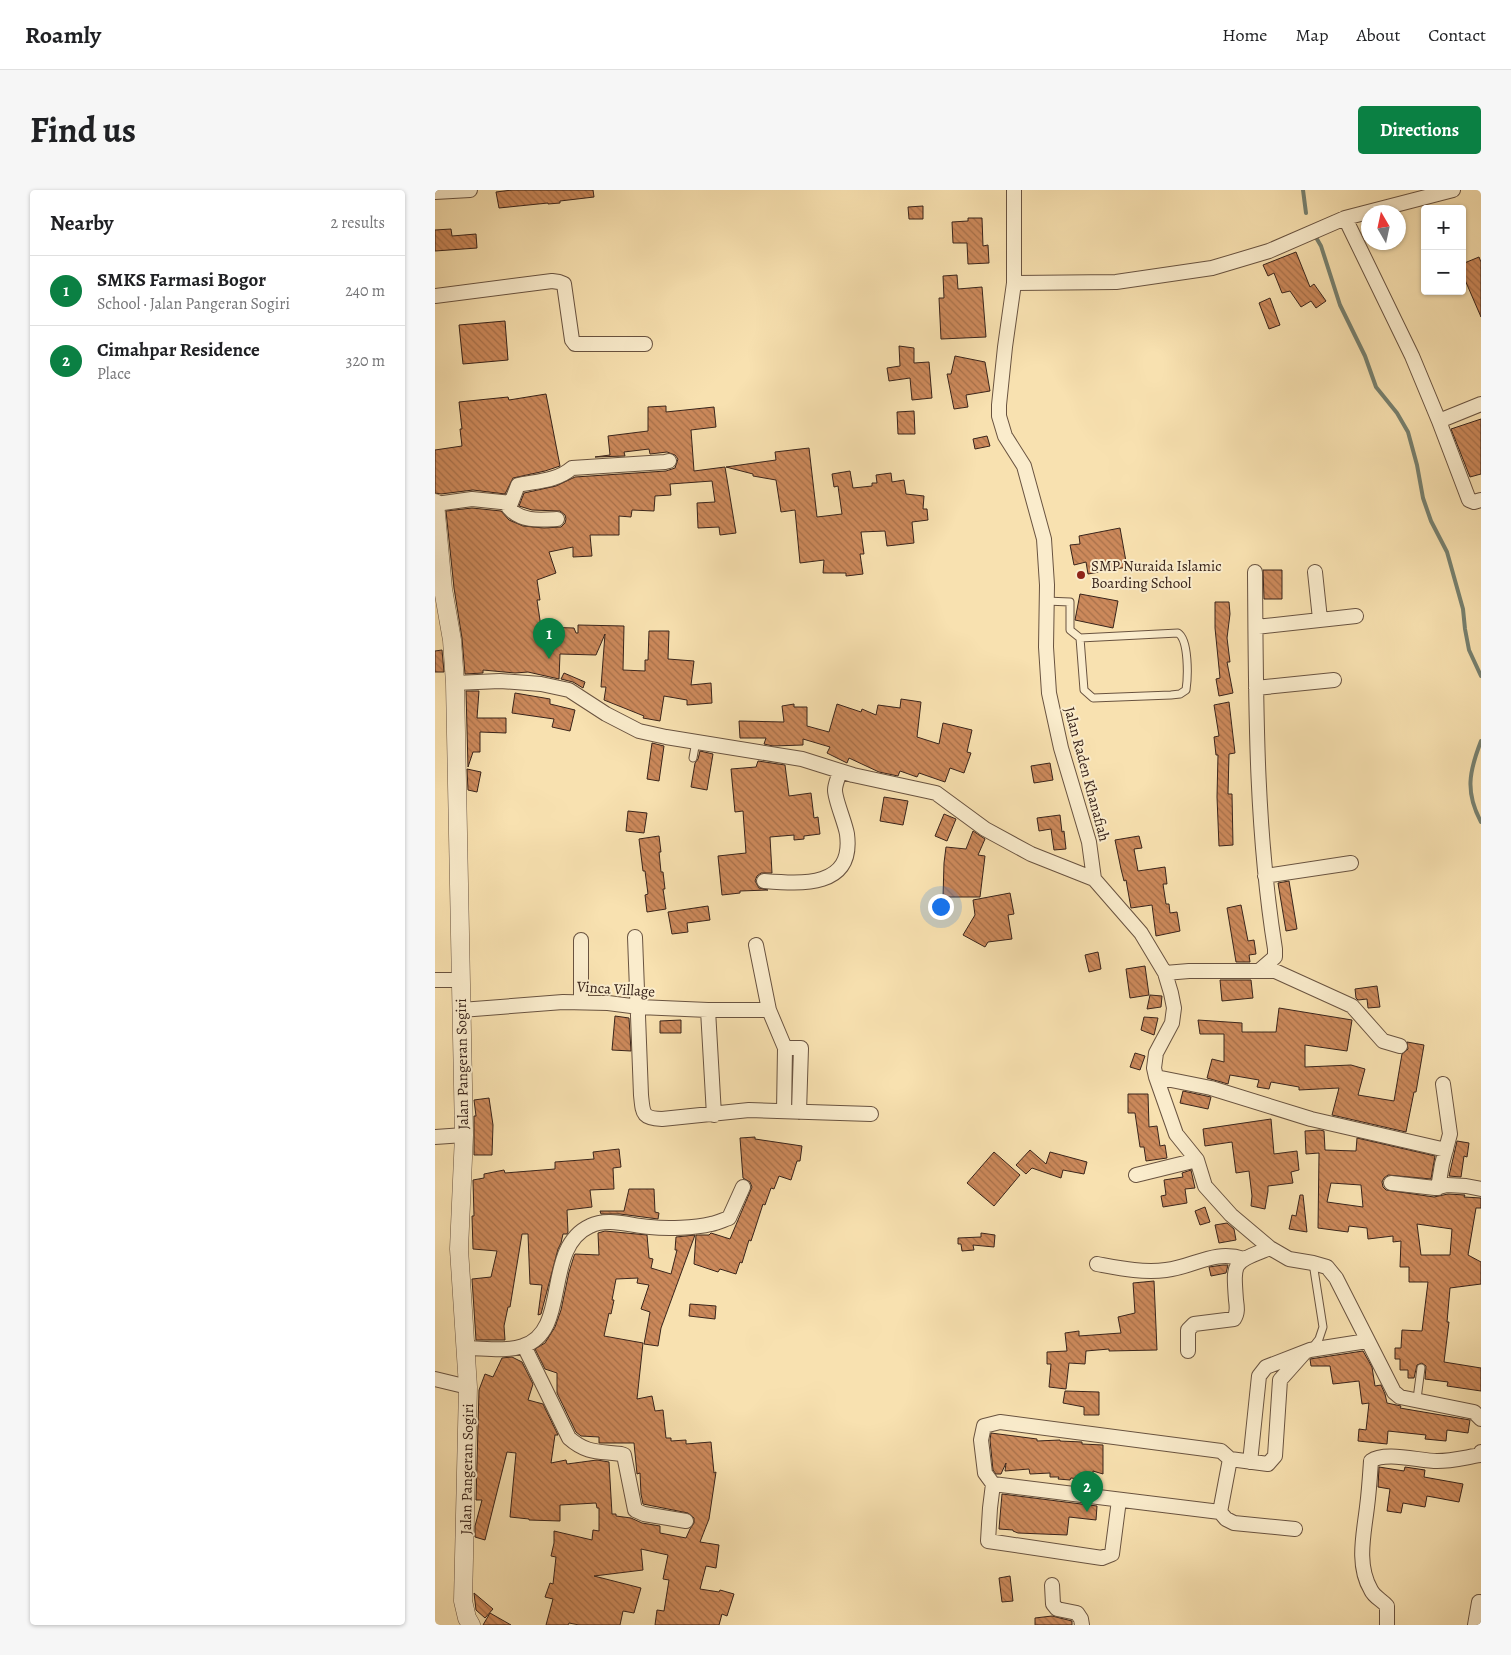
<!DOCTYPE html>
<html lang="en">
<head>
<meta charset="utf-8">
<style>
	body { margin:0; font-family:Alegreya,serif; background:#f6f6f6; color:#202124 }
	.controls { position:absolute; right:15px; top:15px; display:grid; overflow:hidden; border-radius:5px; box-shadow:0 1px 4px #0004 }
	.controls button { width:45px; height:45px; display:grid; place-items:center; padding:0; border:0; border-bottom:1px solid #e0e0e0; background:#fff; color:#202124; font:25px sans-serif }
	.compass { position:absolute; left:926px; top:15px; width:45px; height:45px; border-radius:50%; background:#fff; box-shadow:0 1px 4px #0004; rotate:351deg }
	.you { position:absolute; left:505px; top:716px; width:18px; height:18px; margin:-12px; border:4px solid #fff; border-radius:50%; background:#1a73e8; box-shadow:0 0 0 8px #1a73e833 }
	.badge { display:grid; place-items:center; width:32px; height:32px; border-radius:50%; background:#0b8043; color:#fff; font-size:16px; font-weight:700 }
	.pin { position:absolute; translate:-50% -41px; filter:drop-shadow(0 1px 2px #0008) }
	.pin::after { content:''; position:absolute; top:26px; width:18px; height:15px; background:inherit; clip-path:polygon(0 0,100% 0,50% 100%) }
	.list { margin:0; padding:0; list-style:none }
	h2 { display:flex; justify-content:space-between; align-items:center; height:65px; margin:0; padding:0 20px; font-size:21px }
	h2 small { font-size:16px; font-weight:400; color:#757577 }
	.list li { display:grid; grid-template-columns:32px 1fr auto; gap:15px; align-items:center; box-sizing:border-box; height:70px; padding:0 20px; border-top:1px solid #e0e0e0 }
	.list b { display:block; font-size:19px; white-space:nowrap }
	.list p { margin:0; font-size:16px; white-space:nowrap; color:#757577 }
	.list em { font-size:16px; font-style:normal; color:#757577 }
	.map { position:relative; flex:none; width:1046px; height:1435px; overflow:hidden; border-radius:5px }
	header { display:flex; align-items:center; gap:30px; box-sizing:border-box; height:70px; padding:0 25px; background:#fff; border-bottom:1px solid #e0e0e0 }
	header strong { font-size:24px }
	nav { display:flex; gap:28px; margin-inline-start:auto; font-size:18px }
	.intro { display:flex; align-items:center; justify-content:space-between; box-sizing:border-box; height:120px; padding:0 30px }
	h1 { margin:0; font-size:35px }
	.button { padding:12px 22px; border-radius:5px; background:#0b8043; color:#fff; font-size:18px; font-weight:700 }
	main { display:flex; gap:30px; padding:0 30px }
	aside { flex:1; background:#fff; border-radius:5px; box-shadow:0 1px 4px #0004 }
	.map>svg:first-child { display:block }
	.lines { fill:none; stroke-linecap:round; stroke-linejoin:round }
	.stream { stroke:#76806f; stroke-width:4 }
	.building { fill:url(#building-back-hatch); stroke:#39241b; fill-rule:evenodd }
	.service-casing { stroke:#695340; stroke-width:9 }
	.minor-casing { stroke:#695340; stroke-width:16 }
	.tertiary-casing { stroke:#695340; stroke-width:19 }
	.service { stroke:#faeccc; stroke-width:7 }
	.minor { stroke:#faeccc; stroke-width:14 }
	.tertiary { stroke:#faeccc; stroke-width:18 }
	.poi-dot { fill:#8f2418; stroke:#faeccc; stroke-width:2 }
	.labels { text-anchor:middle; stroke-width:4; stroke-linejoin:round; paint-order:stroke }
	.poi-label { font-size:15px; fill:#39241b; stroke:#faeccc; text-anchor:start }
	.street-label { font-size:15px; fill:#39241b; stroke:#faeccc }
</style>
</head>
<body>
<header>
<strong>Roamly</strong>
<nav><a>Home</a><a>Map</a><a>About</a><a>Contact</a></nav>
</header>
<div class="intro"><h1>Find us</h1><a class="button">Directions</a></div>
<main>
<aside>
<h2>Nearby<small>2 results</small></h2>
<ul class="list">
<li><span class="badge">1</span><div><b>SMKS Farmasi Bogor</b><p>School · Jalan Pangeran Sogiri</p></div><em>240 m</em></li>
<li><span class="badge">2</span><div><b>Cimahpar Residence</b><p>Place</p></div><em>320 m</em></li>
</ul>
</aside>
<div class="map">
<svg width="1046" height="1435" viewBox="0 0 1046 1435">
	<defs>
		<pattern id="building-back-hatch" width="6" height="6" patternUnits="userSpaceOnUse" patternTransform="scale(1.25)"><rect width="6" height="6" fill="#cc895b"/><path d="M-1 5l2 2M0 0l6 6M5-1l2 2" fill="none" stroke="#a7704a"/></pattern>
	</defs>
	<rect width="100%" height="100%" fill="#f8e1b0"/>
	<filter id="stains"><feTurbulence type="fractalNoise" baseFrequency=".004" numOctaves="4"/><feColorMatrix values="0 0 0 0 .2 0 0 0 0 .09 0 0 0 0 .02 0 0 0 .5 -.17"/></filter>
	<radialGradient id="worn" r=".72"><stop offset=".6" stop-color="#630" stop-opacity="0"/><stop offset="1" stop-color="#630" stop-opacity=".3"/></radialGradient>
	<g class="lines">
		<path class="stream" d="M868,0L871,23
			M879,44L886,56L905,115L930,166L941,197L962,223L973,242L982,275L988,308L996,331L1012,362L1028,419L1030,439L1034,460L1046,486
			M1046,551C1034,582 1030,602 1046,632"/>
	</g>
	<path class="building" d="M77,0H158L159,7L125,11V13L113,14V13L64,18L61,2Z
		M488,16V29H474L473,17Z
		M533,28H547L548,56L553,55L554,73L533,74L532,53H518L517,32L533,31Z
		M16,39L17,46L41,44L42,58L0,61V40Z
		M861,62L875,97L879,94L891,111L881,118L876,111L866,117L855,101L847,103L839,83L833,86L828,75Z
		M1044,67L1046,72V127L1027,83V74Z
		M522,85L523,99L547,97L551,147L506,149L504,108H509L508,86Z
		M835,108L845,135L834,139L824,113Z
		M70,131L73,170L28,174L24,135Z
		M464,156L479,158V173L494,172L497,208L477,210L475,188L454,191L452,178L465,176Z
		M520,166L550,172L555,201L531,205L533,217L519,219L512,184H516Z
		M111,204L125,276L110,281L78,288L70,304L38,300L6,304L0,303V260L27,256L25,239H27L24,212L73,207L74,210Z
		M231,216V222L279,217L281,237L256,240L259,281L290,277L301,343L285,345L284,337L263,338L262,313L280,312L277,291L235,294L236,305L220,306L219,321L197,320L196,327L184,326V345H155L157,366L138,367V357L114,362L121,383L102,390L105,410H102L106,437L139,438L141,443H143V435L189,436L188,480L210,481V470H213L214,441H234L233,469L259,471L256,495L276,493L277,513L252,515V510L229,506L225,531L208,528L209,526L169,510L171,497H166L170,444L161,465L125,464L124,489L93,482L80,483L48,480V483L30,484L27,448L19,398L11,321L37,318L66,321L74,330L88,336L109,338L126,337L130,333L131,329L130,325L125,321L97,320L84,316L89,303L121,296L140,287L231,281L240,278L243,269L240,265L232,262L215,264L214,259L189,262L190,266L160,267L175,265L173,246L213,241V217Z
		M479,221L480,244H463L462,222Z
		M1046,229V284L1035,287L1016,239Z
		M552,246L555,256L540,259L538,249Z
		M374,258L382,327L407,324L403,296L399,297L397,284L415,281L418,298L437,296V293H442L441,285L456,283L457,292L469,290L471,304L489,306L488,319H492L493,330L477,332L479,353L452,356L450,341L426,342L429,364H425L428,384L411,386V383H388L389,370L365,373L360,320L346,322L341,290L318,286V284L291,277L341,270L340,262Z
		M685,338L692,377L653,384L651,372L639,375L635,355L645,354L644,346Z
		M828,380H847V409H829Z
		M645,404L683,411L678,438L640,430Z
		M780,412H794L795,424L792,448L795,472H792L798,503L784,506L781,489L785,488L780,438Z
		M7,460L9,482H0V461Z
		M129,483L150,492L148,498L138,492L126,489Z
		M31,501H44L42,528H71V543L45,542V562H38L33,577Z
		M80,503L115,509V514L140,520L135,541L117,537L119,529L77,523Z
		M466,509L486,512L482,547L504,554L508,533L537,540L532,562L536,563L529,583L515,578L510,592L484,583L482,587L465,581L463,586L444,582L414,568L412,573L392,563L395,557L368,549V555L338,556L329,554L331,548H305L304,531L349,532L347,516L359,514V517H372V536L394,542L402,514L426,522L427,519L441,525L443,515L465,518Z
		M794,512L800,563L794,564L793,604H797L798,655L784,656L782,607L783,565H781L779,547L784,546L779,515Z
		M217,553L229,556L224,591L212,589Z
		M265,561L278,564L272,600L256,597L260,573L263,569Z
		M323,571L350,575L354,606L376,603L379,628L383,627L385,644L369,646V649L359,650V645L335,647L337,683H326L322,686L320,691L324,698L333,700L305,701V703L287,705L283,666L311,663L308,621L300,622L296,579L321,577Z
		M615,573L618,590L599,593L596,576Z
		M32,579L46,582L42,602L33,600Z
		M449,607L473,611L468,635L445,631Z
		M193,621L212,623L209,643L191,641Z
		M509,624L521,629L512,651L500,646Z
		M625,625L627,642L629,641L631,659L619,660L616,639L604,641L602,628Z
		M538,641L550,649L543,665L550,666L545,707H508L509,673L511,657L531,659Z
		M224,646L226,662H224L226,682H228L230,699H228L231,719L212,722L210,705L213,704L210,681H208L204,649Z
		M704,646L707,658L699,659L703,681L730,677L732,694H728L731,714H734L735,723L742,722L745,741L721,746L717,715L696,718L691,690L689,691L686,679L680,650Z
		M854,691L862,739L851,741L843,693Z
		M575,703L579,724L573,725L577,749L553,752L550,757L528,745L540,725L538,710Z
		M806,715L813,751L819,750L821,764L814,765L815,772H801L792,718Z
		M273,716L275,730L252,733L253,742L237,744L233,722Z
		M663,762L666,779L654,782L650,765Z
		M710,776L714,805L695,808L691,779Z
		M785,790H816L818,808L787,811Z
		M942,796L945,817L933,818L932,809L923,810L921,808L920,799Z
		M715,805L727,806L726,817L712,819Z
		M844,818L917,830L912,861L870,855V877L916,875L930,879L923,905L959,911L967,864L973,859L972,852L989,855L981,902H979L971,942L897,925L904,898L864,900V897L836,892L834,899L822,897L824,890L795,885L793,894L772,888L777,869L789,872V844H765L763,830L807,833V842H841Z
		M180,826L194,828L196,861L177,860Z
		M709,827L723,828L719,845L706,840Z
		M246,830V843H225V831Z
		M700,863L710,866L705,880L695,877Z
		M748,901L776,907L773,919L745,913Z
		M693,904H713L714,937L722,936L725,956L730,955L732,968L711,971L709,957H705L700,923H693Z
		M54,908L58,935L57,965H39V926H41L39,910Z
		M836,929L839,964L862,961L864,980L856,982L858,993L833,996V1001L830,1019L816,1016L817,1006L814,981L801,983L797,952L770,956L768,939Z
		M885,940L889,941L890,960L921,961L922,948L1000,966L996,989L953,985L949,988L947,992L948,997L951,1000L999,1007L1013,1004L1030,1005L1029,1007L1046,1008V1018H1041L1033,1065L1046,1072V1094L1015,1098L1012,1132H1014L1009,1172L1046,1178V1201L1012,1196L1013,1192L990,1189L991,1176L987,1173L982,1175L979,1188H973V1180H965V1169H960V1158H966L967,1140L987,1141L993,1092H974V1077H965L966,1051L958,1052V1046L933,1049L932,1038L914,1036L913,1042L883,1038L884,963L871,964L870,941ZM896,993L926,995L928,1017L892,1012ZM982,1034L1017,1039L1015,1065H986Z
		M320,947V949L367,956L365,971H362L356,990L344,986L339,999L336,998L330,1015L328,1014L319,1042L316,1051L314,1050L307,1073L305,1072L301,1084L285,1079L283,1082L259,1074L261,1045H274L276,1043L295,1049L317,997L315,992L308,988L305,948Z
		M1022,951L1034,953L1032,967L1029,966L1026,987L1014,986Z
		M184,959L186,977L178,978L179,999L155,1000L157,1017L132,1020L133,1042L132,1044H128L126,1053L123,1059L106,1124L103,1125L107,1095L95,1094L93,1044H87L75,1117H73L69,1136L70,1150H41L37,1089L56,1087L62,1061L38,1059L37,1026H39L38,990L49,988V984L69,980L70,983L120,979V972L159,969L158,962Z
		M595,960L611,974L615,962L652,972L649,984L628,980L626,988L597,978L591,984L581,975Z
		M559,962L585,985L559,1016L532,993Z
		M756,980L760,998L750,999L752,1013L728,1017L726,1006L731,1005L729,990L748,987L747,983Z
		M194,999H219L220,1022L224,1023L223,1029L185,1024H166L165,1021H189Z
		M865,1005H868L872,1042L854,1039L857,1025L861,1026Z
		M770,1017L775,1032L765,1035L760,1021Z
		M792,1033L799,1039L801,1050L784,1053L780,1035Z
		M170,1041L212,1045L214,1068L218,1069L216,1078L236,1084L242,1060H240L241,1047L260,1045L226,1138L223,1156L209,1154L215,1122L206,1119L214,1095L202,1093L203,1088L181,1089L177,1110H179L176,1124L174,1123L169,1146L208,1153L202,1209L217,1206L220,1221L228,1220L231,1248H236V1251L251,1250V1254L276,1252L279,1283L281,1282L274,1329L265,1352L284,1355L281,1378L271,1376L265,1399L284,1402L285,1400L299,1404L292,1426L287,1424L284,1435H220L222,1420L229,1421L234,1390L228,1389L233,1365L206,1359L208,1380L159,1386L206,1398L199,1423L188,1421L185,1435H144L134,1433L133,1435H111L118,1409L110,1407L115,1393L118,1394L121,1367L116,1366L119,1353V1341L157,1350L158,1340L164,1341V1318H162L161,1313L125,1315V1331L94,1330V1329L75,1327L81,1263L72,1262L50,1350L40,1347V1336L47,1310H41L44,1200L50,1184L58,1187L67,1168L77,1167L87,1172L98,1194L93,1210L108,1214L123,1245H120L116,1273L131,1270L132,1274L162,1270L174,1272L177,1324H181V1326L196,1328L207,1333L225,1336V1343L251,1348L255,1339L259,1333V1328L253,1323L208,1314L206,1304L205,1283L202,1284L199,1253H164V1247L146,1246L141,1242L122,1203V1183L110,1179L100,1159L110,1153L120,1137L126,1120L134,1082L139,1066L140,1064L164,1065L163,1043Z
		M546,1043L560,1045L559,1057L538,1055L539,1060L527,1061L526,1054H523V1048L546,1047Z
		M788,1075H793L791,1083L776,1086L774,1077Z
		M719,1091L722,1160L674,1161V1159L651,1161L650,1174L634,1173L631,1199L614,1197L616,1174H612V1162L632,1161L630,1143L644,1141V1146L686,1143L683,1127L700,1123L698,1093Z
		M255,1114L281,1116L280,1129L254,1126Z
		M928,1161L937,1177L940,1196L946,1195L950,1204L952,1213L966,1216L965,1218L1035,1230L1033,1243L1012,1240L1011,1251L990,1249L991,1245L953,1241L952,1254L923,1251L924,1239L931,1240L934,1213L927,1214L924,1191L898,1194L895,1176H876L875,1169Z
		M630,1201L664,1202V1225H649V1217L628,1213Z
		M556,1243L602,1249V1251L625,1250V1251L647,1252V1254L668,1255V1284L658,1281V1289L645,1288L644,1289L636,1288L635,1290L623,1289L624,1287H615V1283L595,1284L594,1279L570,1281L571,1273L566,1284H561L558,1280L555,1250Z
		M944,1277L969,1281L970,1277L990,1280L989,1287L1028,1294L1024,1312L992,1306L990,1317L968,1313L966,1323L952,1321L955,1299L943,1297Z
		M567,1304L662,1316L661,1330L634,1327L632,1345L583,1343L578,1341V1340L564,1339Z
		M575,1386L578,1411L567,1412L564,1388Z
		M39,1403L58,1419L50,1428L41,1420Z
		M55,1423L76,1435H48Z
		M617,1426L637,1431V1435H600V1428Z"/>
	<g class="lines">
		<defs>
			<path id="service" d="M611,411L635,412V440L645,448L743,443C754,450 753,487 751,500L745,504L736,505L658,508L649,500L645,448
				M258,568L261,551
				M877,1158L884,1149L888,1137L878,1073
				M982,1209L986,1178"/>
			<path id="minor" d="M579,0V93L570,157L564,215V226L570,246L589,276L609,349L612,395L611,457L614,503L626,558L654,652L659,689L706,743L730,783L736,803L739,818L737,833L721,863L719,878L721,887L741,944L762,970L770,996L796,1025L835,1058L854,1069L878,1073L892,1077L901,1088L959,1202L965,1207L1039,1222L1046,1229
				M0,2L35,0
				M910,28L977,166L1004,231L1034,310L1039,312L1046,310
				M579,93L681,92L777,78L834,61L910,28L1018,0
				M0,106L117,91L124,92L129,94L137,150L140,154H210
				M1004,231L1046,214
				M76,313L83,295C102,291 122,291 137,278L230,272L234,271
				M1,314L37,309L76,313L74,318C86,332 105,330 122,329
				M820,382C821,508 820,634 840,759V767L825,780
				M880,382L885,429
				M821,437L921,426
				M20,493L65,491L106,494L134,500L171,524L204,541L231,547L367,569L418,585L501,603L550,639L596,664L659,689
				M821,498L899,490
				M830,686L916,673
				M329,691C367,694 419,698 412,644C410,632 400,610 400,600C400,594 404,586 405,581
				M200,747L206,905C208,924 207,928 227,929L314,920L436,924
				M321,755L334,820L350,858L349,921
				M730,783L754,781H840L917,816L948,851L965,856
				M0,790H26
				M146,812V750
				M26,820L128,812L173,813L204,817L273,820H334
				M273,820L279,925
				M350,858H366L364,922
				M721,887L776,898L876,929L1011,960
				M0,947L29,945
				M701,985L762,970
				M956,993L1000,998L1012,995L1031,996L1046,999
				M1003,998L1007,974L1015,944L1008,894
				M662,1074C684,1078 707,1083 731,1080C759,1077 779,1059 809,1069
				M89,1156L134,1248C152,1264 164,1261 186,1264L189,1265L200,1320L209,1324L251,1331
				M31,1158C48,1158 71,1162 88,1156C136,1141 107,1058 155,1036C173,1027 196,1036 215,1037C232,1039 260,1038 276,1034C282,1033 288,1030 294,1028L308,997
				M753,1161V1140L759,1134L799,1129C803,1123 802,1117 801,1110C798,1070 798,1073 835,1058
				M0,1189L33,1197
				M795,1269L785,1322L558,1294L550,1283L546,1250L549,1236L565,1232L786,1261L795,1269L833,1274L840,1266L845,1190L869,1163
				M815,1272L824,1186L831,1177L875,1160L932,1151
				M558,1294L555,1318L553,1351L667,1368L677,1364L684,1310
				M785,1322L791,1329L799,1333L860,1339
				M617,1395L618,1414L622,1419L642,1423L646,1429L647,1435
				M952,1435V1416C947,1410 939,1407 936,1400C921,1375 929,1343 932,1317C934,1302 935,1286 936,1271C950,1261 985,1271 1002,1271C1017,1271 1032,1267 1046,1265V1262
				M1040,1435L1044,1412"/>
			<path id="tertiary" d="M0,313L8,399L17,450L20,493L29,945L24,1059L33,1197L28,1411L32,1428L36,1435"/>
		</defs>
		<use href="#service" class="service-casing"/>
		<use href="#minor" class="minor-casing"/>
		<use href="#tertiary" class="tertiary-casing"/>
		<use href="#service" class="service"/>
		<use href="#minor" class="minor"/>
		<use href="#tertiary" class="tertiary"/>
	</g>
	<circle class="poi-dot" cx="646" cy="385" r="5"/>
	<g class="labels">
		<g class="poi-label">
			<text x="656" y="381">SMP Nuraida Islamic<tspan x="656" dy="17">Boarding School</tspan></text>
		</g>
		<g class="street-label">
			<text transform="translate(652 584) rotate(75)" y="5">Jalan Raden Khanafiah</text>
			<text transform="translate(181 799) rotate(4)" y="5">Vinca Village</text>
			<text transform="translate(27 874) rotate(-91)" y="5">Jalan Pangeran Sogiri</text>
			<text transform="translate(32 1279) rotate(-89)" y="5">Jalan Pangeran Sogiri</text>
		</g>
	</g>
	<rect width="100%" height="100%" filter="url(#stains)"/>
	<rect width="100%" height="100%" fill="url(#worn)"/>
</svg>
<div class="controls">
<button>+</button>
<button>−</button>
</div>
<svg class="compass" viewBox="-18 -18 36 36"><path d="M0-13l5 13h-10z" fill="#e53935"/><path d="M0 13l5-13h-10z" fill="#757577"/></svg>
<div class="you"></div>
<div class="pin badge" style="left:114px;top:469px">1</div>
<div class="pin badge" style="left:652px;top:1322px">2</div>
</div>
</main>
</body>
</html>
